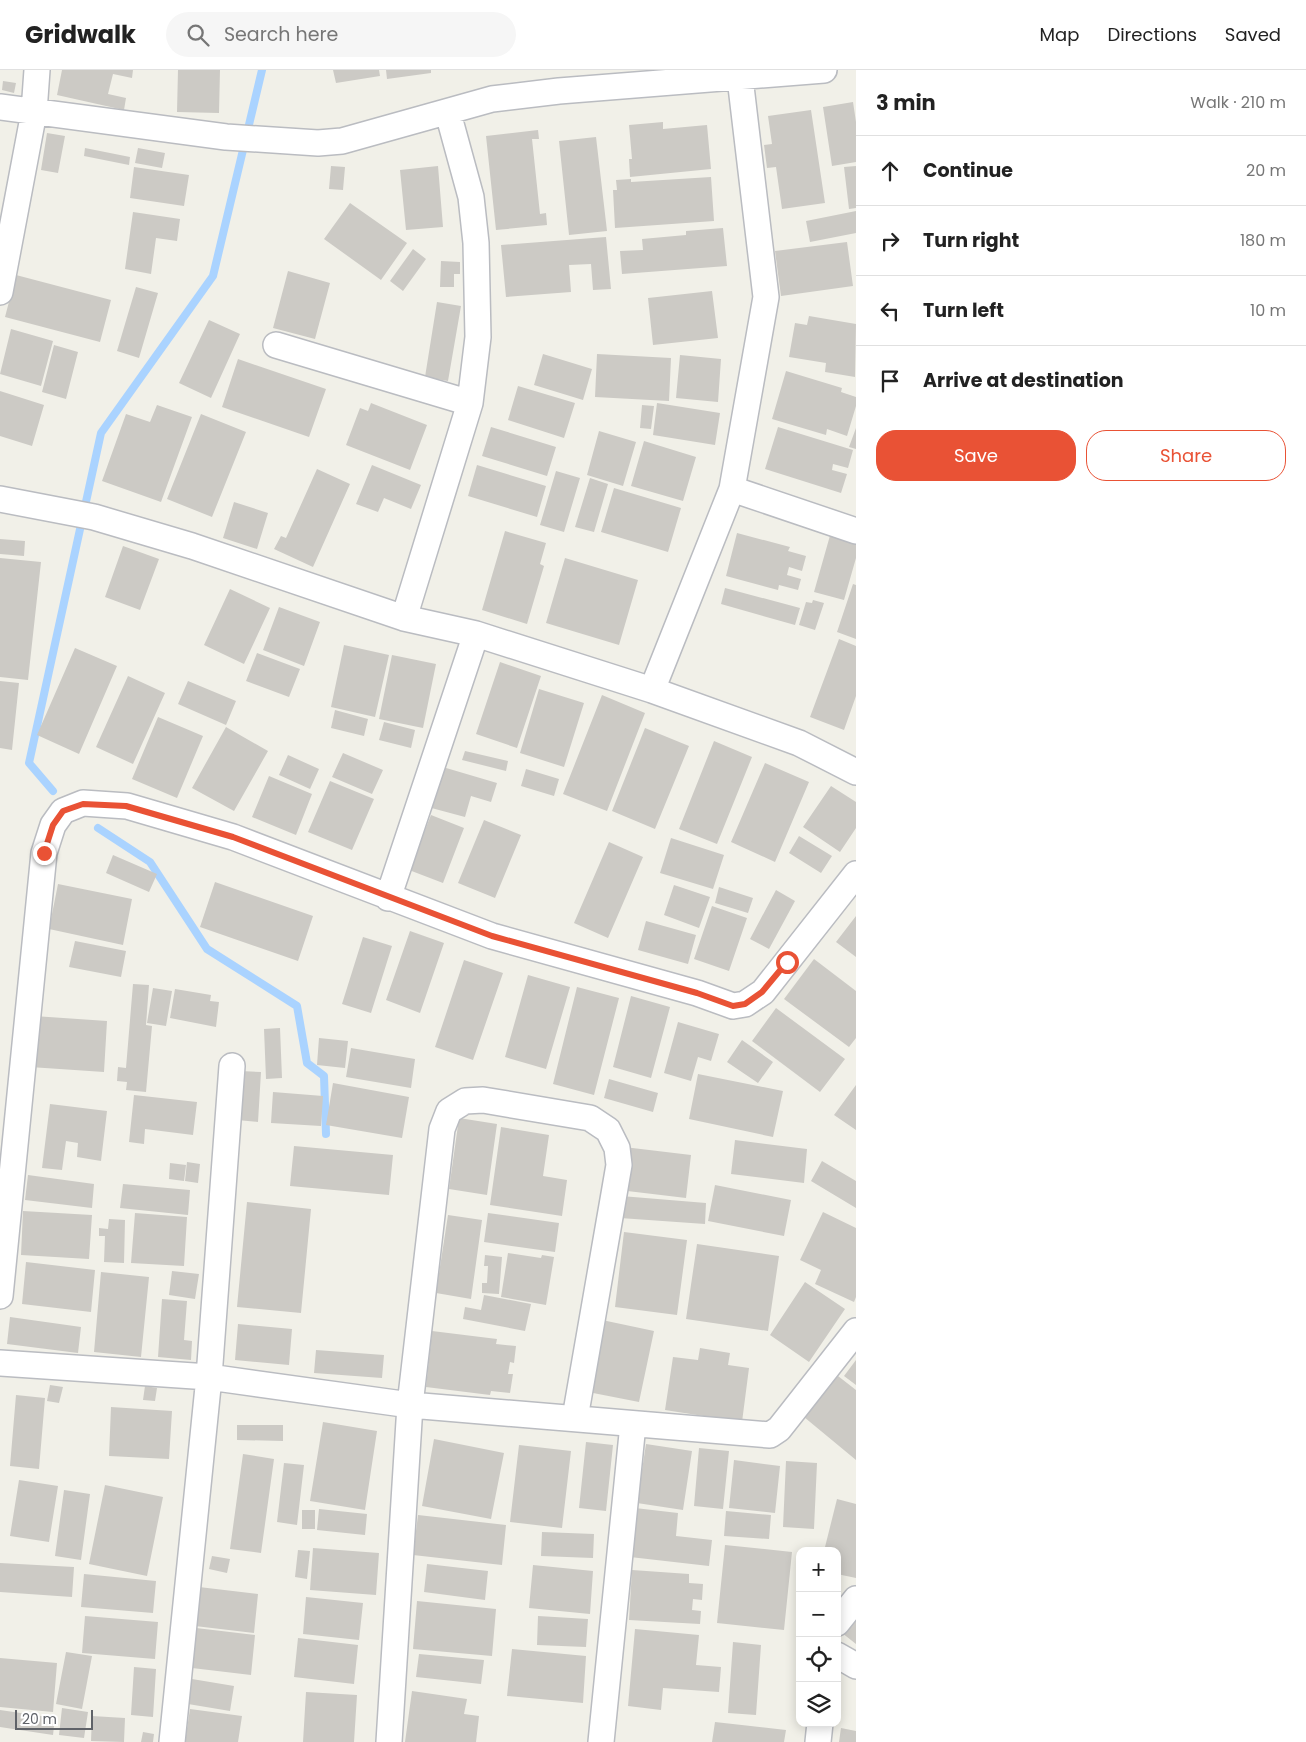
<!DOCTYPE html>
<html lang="en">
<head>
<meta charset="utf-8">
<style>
	body { margin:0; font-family:Poppins,sans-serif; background:#f6f6f6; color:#222 }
	.controls { position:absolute; right:15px; bottom:15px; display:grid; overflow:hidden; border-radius:10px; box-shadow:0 2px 12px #0003 }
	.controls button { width:45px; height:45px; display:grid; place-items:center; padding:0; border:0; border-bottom:1px solid #e0e0e0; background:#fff; color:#222; font:25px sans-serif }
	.scale { position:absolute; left:15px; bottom:12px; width:78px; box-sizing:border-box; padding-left:5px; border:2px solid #5f6268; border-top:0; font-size:14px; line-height:18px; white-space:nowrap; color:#5f6268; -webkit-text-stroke:4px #fff; paint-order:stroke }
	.stop { position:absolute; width:15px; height:15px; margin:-11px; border:4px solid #e95235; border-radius:50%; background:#fff }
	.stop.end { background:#e95235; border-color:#fff; box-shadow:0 1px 5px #0008 }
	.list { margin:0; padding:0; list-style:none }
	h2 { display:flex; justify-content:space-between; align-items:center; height:65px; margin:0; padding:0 20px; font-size:21px }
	h2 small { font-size:16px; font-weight:400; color:#767676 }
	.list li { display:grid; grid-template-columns:32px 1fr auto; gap:15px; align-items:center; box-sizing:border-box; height:70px; padding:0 20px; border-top:1px solid #e0e0e0 }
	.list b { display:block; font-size:19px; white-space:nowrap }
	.list em { font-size:16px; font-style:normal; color:#767676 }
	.actions { display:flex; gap:10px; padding:15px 20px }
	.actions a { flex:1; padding:11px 0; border:1px solid #e95235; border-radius:20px; text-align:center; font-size:18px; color:#e95235 }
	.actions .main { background:#e95235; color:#fff }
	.icon { flex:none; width:28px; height:28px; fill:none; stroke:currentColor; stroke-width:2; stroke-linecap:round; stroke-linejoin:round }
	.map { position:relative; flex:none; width:856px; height:1672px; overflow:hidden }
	header { display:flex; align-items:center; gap:30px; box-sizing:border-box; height:70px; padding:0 25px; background:#fff; border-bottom:1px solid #e0e0e0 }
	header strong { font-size:24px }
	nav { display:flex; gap:28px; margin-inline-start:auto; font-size:18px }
	.search { width:350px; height:45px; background:#f6f6f6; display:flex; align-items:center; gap:12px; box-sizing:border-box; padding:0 18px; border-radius:28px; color:#767676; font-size:19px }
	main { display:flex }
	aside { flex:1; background:#fff }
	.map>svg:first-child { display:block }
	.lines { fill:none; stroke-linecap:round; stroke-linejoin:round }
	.stream { stroke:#aad3ff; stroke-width:8 }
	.building { fill:#cccac5 }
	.street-casing { stroke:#babcc1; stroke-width:28 }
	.street { stroke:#fff; stroke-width:25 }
	.route { stroke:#e95235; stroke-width:6 }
</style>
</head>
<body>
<header>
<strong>Gridwalk</strong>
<div class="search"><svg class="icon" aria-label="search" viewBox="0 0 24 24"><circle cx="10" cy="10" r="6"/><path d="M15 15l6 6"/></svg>Search here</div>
<nav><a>Map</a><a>Directions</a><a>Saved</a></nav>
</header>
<main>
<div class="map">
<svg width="856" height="1672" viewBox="0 0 856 1672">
	<rect width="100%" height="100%" fill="#f1f0e8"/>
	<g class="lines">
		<path class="stream" d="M53,721L29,693L101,363L213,206L262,0
			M98,758L150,792L207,879L297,936L307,993L324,1006L326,1064"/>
	</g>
	<path class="building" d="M62,0H133L132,8L113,4L108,24L126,28L124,40L57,25Z
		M178,0H220L219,43L177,42Z
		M333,0H379L380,6L336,13Z
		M386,0H431V3L387,9Z
		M3,11L16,13L14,23L2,20Z
		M853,32L856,52V92L832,96L823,37Z
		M811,40L825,133L782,139L776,97L767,98L764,75L772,74L768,46Z
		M663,52V59L707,55L711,99L630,107L629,89H632L629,55Z
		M538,60L539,69H532L540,144L546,143L547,155L496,160L486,66Z
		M47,63L65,66L58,103L41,100Z
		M596,67L607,161L569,165L559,71Z
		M85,78L130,87L129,95L84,86Z
		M138,78L165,83L162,98L135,93Z
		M331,96L345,97L343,120L329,119Z
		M438,96L443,157L406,160L400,100Z
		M856,96V138L849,139L844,97Z
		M134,97L189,105L184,136L130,128Z
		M711,107L714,151L615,158L613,120H617L616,110L631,109V112Z
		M350,133L407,173L381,210L324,169Z
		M856,141V163L810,172L806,151Z
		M133,142L180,149L177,171L156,168L151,204L125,199Z
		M723,158L727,196L622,204L620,181L643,180L642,169L686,165V161Z
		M606,167L611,219L593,220L591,194L569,195L571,222L506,227L501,175Z
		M847,172L853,216L781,226L775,181Z
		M413,179L426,189L403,221L390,211Z
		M441,191L460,192V204H454V217H440Z
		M288,201L330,213L315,269L273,258Z
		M16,205L111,230L100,272L5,247Z
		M136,217L158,223L139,288L117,281Z
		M712,221L718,268L653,275L648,228Z
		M437,232L461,236L448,311L425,307Z
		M809,246L856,254L855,307L825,302L826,293L789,287L795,253L807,255Z
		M209,250L240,264L211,328L179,313Z
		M11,259L53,271L41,316L0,304Z
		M54,275L78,282L66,329L42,322Z
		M543,284L592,299L583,330L534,315Z
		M597,284L671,288L669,331L595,327Z
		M680,285L721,289L718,332L676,328Z
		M238,289L326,319L309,367L222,337Z
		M786,301L842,318L841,322L856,327V336L847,366L827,359L826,365L772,349Z
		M518,316L575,333L564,368L508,350Z
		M0,321L44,335L32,376L0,366Z
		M371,333L427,355L410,400L346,375L360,338L368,341Z
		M657,333L720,343L715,375L653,365Z
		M157,335L192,347L161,432L102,411L126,344L150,352Z
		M642,335L654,336L651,359L640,358Z
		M201,344L246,362L212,447L167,429Z
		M491,357L556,377L547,406L482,386Z
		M778,357L853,380L848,398L833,394L832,400L847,404L841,423L765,399Z
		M856,358V379L849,377Z
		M599,361L636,372L623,416L587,405Z
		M644,371L696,387L683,431L631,416Z
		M372,395L421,415L411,439L384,428L378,442L356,434Z
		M477,395L546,416L537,447L468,426Z
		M317,399L350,414L313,497L274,479L281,466L286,468Z
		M556,401L580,408L564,462L540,455Z
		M590,408L608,414L594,462L575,457Z
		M614,418L681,438L668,482L601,462Z
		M234,432L268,443L257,479L223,468Z
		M505,461L546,473L540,494L544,496L527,554L482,540Z
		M831,462L856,470V488L844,530L814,522Z
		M737,463L790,477L788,481L806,486L802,501L789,497L787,505L801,509L798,520L779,515L778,520L726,506Z
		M0,469L25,471L24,486L0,484Z
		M123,476L159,489L140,540L105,527Z
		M0,488L41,492L28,610L0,607Z
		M565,488L638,510L619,575L546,553Z
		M853,514L856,515V569L837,562Z
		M725,518L800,538L795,555L721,534Z
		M230,519L270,538L244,594L204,575Z
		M813,530L824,533L815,560L799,555L806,532L812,533Z
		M279,537L320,552L304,596L263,580Z
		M839,569L856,576V626L844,660L810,647Z
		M344,575L389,585L375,647L331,637Z
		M75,578L117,596L79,684L37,665Z
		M257,583L300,599L289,627L246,611Z
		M392,585L436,594L423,658L379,649Z
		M500,592L541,606L517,678L476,664Z
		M128,606L165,623L133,694L96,677Z
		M0,611L19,613L12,680L0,678Z
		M188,611L236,631L226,655L178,634Z
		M539,619L584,633L564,697L520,683Z
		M602,625L645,643L607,741L563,724Z
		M335,640L368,649L364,666L331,658Z
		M158,647L203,666L177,728L132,709Z
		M384,652L415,660L411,678L379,670Z
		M226,657L268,681L234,741L192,718Z
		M645,658L689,676L655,759L612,741Z
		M714,671L752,687L717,774L679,759Z
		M465,681L508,691L506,701L462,690Z
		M343,683L383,700L372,724L332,707Z
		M288,685L319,699L310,719L279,705Z
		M765,693L809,712L775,792L731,772Z
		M436,695L497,713L491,732L471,726L465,747L424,736Z
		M526,699L559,709L554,726L521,716Z
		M269,706L312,724L296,765L252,747Z
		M330,711L374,729L352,780L308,762Z
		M831,716L856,732V758L840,782L803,757Z
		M431,745L464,758L443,813L409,800Z
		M484,750L521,765L495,828L458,813Z
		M799,766L832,786L821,803L789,783Z
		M671,768L724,785L713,819L660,803Z
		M609,772L643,787L608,868L574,853Z
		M113,785L157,804L149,822L106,803Z
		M215,812L313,846L298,891L200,857Z
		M58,814L132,829L123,875L49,859Z
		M674,815L710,827L699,858L664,845Z
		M719,817L753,828L748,843L715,833Z
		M776,820L795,831L769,879L750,869Z
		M712,836L747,848L729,901L694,889Z
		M856,846V887L836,872Z
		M646,851L696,865L688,894L638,880Z
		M410,861L444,873L420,943L386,930Z
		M363,867L392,876L371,943L342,934Z
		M75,871L126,881L121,907L69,897Z
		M814,889L856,921V968L849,977L784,929Z
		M464,890L503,903L473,990L435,977Z
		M528,905L570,917L546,999L505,987Z
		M133,914L149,915L146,955L152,956L146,1022L126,1020L127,1012L117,1011L118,997L126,998Z
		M577,917L619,928L594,1025L553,1014Z
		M153,918L172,921L166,956L147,953Z
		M175,919L211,925L210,931L219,932L216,957L170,948Z
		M631,926L670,937L651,1008L613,997Z
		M776,938L845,989L820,1022L752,971Z
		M34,946L107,951L104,1002L30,997Z
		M678,952L719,964L711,991L698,987L691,1011L664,1003Z
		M280,958L282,1008L266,1009L264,959Z
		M319,968L348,971L345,998L317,995Z
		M742,970L773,992L758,1013L727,992Z
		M351,978L415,989L411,1018L346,1007Z
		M240,1001L261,1002L258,1052L237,1050Z
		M698,1004L783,1021L773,1067L689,1049Z
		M609,1009L658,1023L653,1042L604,1028Z
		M333,1013L409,1027L402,1068L326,1055Z
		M856,1015V1060L834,1045Z
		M273,1022L323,1026L321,1056L271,1053Z
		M134,1025L197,1032L193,1065L145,1059L144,1074L129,1072Z
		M50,1034L107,1041L101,1091L77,1087L78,1073L66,1071L62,1100L42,1098Z
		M459,1048L497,1054L487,1125L449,1119Z
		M501,1057L549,1065L543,1106L567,1110L562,1146L490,1135Z
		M735,1070L807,1079L804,1113L731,1104Z
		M294,1076L393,1085L389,1125L290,1116Z
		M624,1077L691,1085L686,1128L619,1120Z
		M822,1091L856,1111V1138L811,1111Z
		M187,1092L200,1094L198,1113L185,1111Z
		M170,1093L186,1095L184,1111L169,1109Z
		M28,1105L94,1114L92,1138L25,1130Z
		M123,1114L190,1120L188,1145L120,1138Z
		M715,1115L791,1130L784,1166L708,1151Z
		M621,1126L706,1133L705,1154L620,1148Z
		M247,1132L311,1139L301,1243L237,1237Z
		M23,1141L92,1145L89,1189L21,1185Z
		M823,1142L856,1158V1227L854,1232L815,1214L821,1200L800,1190Z
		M135,1143L187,1147L184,1196L131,1193Z
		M488,1143L559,1153L555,1182L484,1172Z
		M448,1145L482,1150L471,1229L436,1223Z
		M109,1149L125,1150L124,1193L104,1192L105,1166H99V1158L108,1159Z
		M624,1162L687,1170L677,1245L615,1237Z
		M697,1174L779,1186L768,1261L686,1249Z
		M508,1183L541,1188L542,1185L554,1187L546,1235L501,1227Z
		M485,1185L502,1187L499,1224L482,1223V1213H487L488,1196H484Z
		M26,1192L95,1200L91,1242L22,1234Z
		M172,1201L199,1204L195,1229L169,1225Z
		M101,1202L149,1207L141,1287L94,1282Z
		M805,1212L845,1239L809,1292L770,1265Z
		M484,1225L531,1234L525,1261L463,1249L465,1237L481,1240Z
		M162,1229L187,1231L184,1270L192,1271L191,1290L158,1287Z
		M10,1247L81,1257L78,1283L7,1274Z
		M602,1250L654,1261L639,1332L588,1322Z
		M238,1254L292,1259L289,1295L235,1290Z
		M432,1261L497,1269L496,1274L516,1276L514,1293L510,1292L508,1304H513L510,1323L491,1321L490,1325L426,1317Z
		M700,1278L730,1283L728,1295L749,1298L742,1352L665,1340L673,1287L698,1290Z
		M316,1280L384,1285L382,1308L314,1303Z
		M856,1290V1315L844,1306Z
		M838,1306L856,1320V1390L804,1347Z
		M50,1315L63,1317L59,1333L47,1331Z
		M145,1316L157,1318L155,1331L143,1330Z
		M16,1325L45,1328L39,1399L10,1396Z
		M111,1337L172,1341L169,1389L109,1386Z
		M323,1352L377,1361L365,1440L310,1431Z
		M237,1355H283V1371L237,1370Z
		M434,1369L504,1383L491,1449L422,1436Z
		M586,1372L613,1375L606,1441L579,1438Z
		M646,1374L692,1381L683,1440L637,1433Z
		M519,1375L571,1381L562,1458L510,1452Z
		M699,1378L729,1381L723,1439L694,1436Z
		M243,1384L274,1389L261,1483L230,1479Z
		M734,1390L780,1396L775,1443L729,1438Z
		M786,1391L817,1393L814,1459L783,1457Z
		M284,1393L304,1395L297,1455L277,1452Z
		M19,1410L58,1416L49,1472L10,1466Z
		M105,1415L163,1427L147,1506L89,1494Z
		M64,1420L90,1424L81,1490L55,1486Z
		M837,1429L856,1434V1508L837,1504V1481H824Z
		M635,1438L678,1443L676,1466L712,1470L709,1496L630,1487Z
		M319,1439L367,1444L365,1465L317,1460Z
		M302,1440H315V1459H302Z
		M726,1441L771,1445L769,1469L724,1466Z
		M418,1445L506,1455L502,1495L413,1485Z
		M542,1462L594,1464L593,1488L541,1486Z
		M725,1475L792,1482L784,1560L717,1553Z
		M313,1478L379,1483L376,1525L310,1520Z
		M298,1480L310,1481L307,1509L295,1507Z
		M212,1486L230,1489L227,1503L209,1499Z
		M0,1493L74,1497L72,1527L0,1522Z
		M427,1494L488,1501L485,1530L424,1522Z
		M533,1495L593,1501L590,1544L529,1538Z
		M632,1500L689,1504V1513L703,1514L702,1530L693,1529L692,1540L701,1541L700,1554L629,1550Z
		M84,1504L156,1511L153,1543L81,1537Z
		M199,1517L258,1524L254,1563L195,1556Z
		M306,1527L363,1533L359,1570L303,1564Z
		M417,1531L496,1539L492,1586L413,1579Z
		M856,1534V1574L837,1559Z
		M85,1546L158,1552L155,1589L82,1583Z
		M538,1546L588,1549L586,1577L537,1575Z
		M196,1558L255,1565L251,1605L192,1598Z
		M635,1559L699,1565L696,1595L721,1597L719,1622L663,1618L661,1640L628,1636Z
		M298,1568L358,1575L354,1614L294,1607Z
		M733,1572L761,1575L756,1645L728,1643Z
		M512,1579L586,1586L583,1633L507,1626Z
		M66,1582L92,1586L82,1639L56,1634Z
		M419,1584L484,1590L481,1614L416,1607Z
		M0,1588L57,1593L53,1642L0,1637Z
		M134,1597L156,1599L153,1647L131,1645Z
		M192,1609L234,1616L230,1641L188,1634Z
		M412,1621L467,1629L464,1644L479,1646L476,1672H405Z
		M306,1622L357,1625L354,1672H303Z
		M62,1638L88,1642L84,1668L59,1665Z
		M190,1639L242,1646L238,1672H185Z
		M0,1640L55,1648L53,1665L0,1657Z
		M92,1646L125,1648L124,1672L91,1671Z
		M715,1652L786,1660L784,1672H712Z
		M841,1658L856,1661V1672H839Z
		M143,1662L154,1664L153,1672H141Z"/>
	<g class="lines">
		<defs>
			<path id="street" d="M0,37L226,67L318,73L342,71L492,29L559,21L824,0
				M0,222L34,42L37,0
				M276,275L470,333
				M732,419L856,461
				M0,429L94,447L192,476L404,548L476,564L652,620L799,673L856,702
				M404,548L470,333L478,267L476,173L471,127L448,43
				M652,620L732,419L766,227L740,8
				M388,828L476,564
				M0,1226L44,783L53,755L63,741L83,733L127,736L233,767L492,866L697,923L733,936L745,934L763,922L856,804
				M0,1293L209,1307L410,1335L770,1365L779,1359L794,1340L856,1261
				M837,1553L856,1529
				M837,1585L856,1596
				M172,1672L209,1307L232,996
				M389,1672L410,1335L442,1059L449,1041L465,1031L483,1030L590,1048L608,1060L617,1078L619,1095L614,1124L575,1348
				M601,1672L633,1354
				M818,1672L820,1653"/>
		</defs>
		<use href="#street" class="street-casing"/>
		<use href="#street" class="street"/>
	</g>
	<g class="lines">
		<path class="route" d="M44,783L53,755L63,741L83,734L126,736L233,767L492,866L697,923L733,936L745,934L762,922L787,892"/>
	</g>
</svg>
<div class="controls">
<button>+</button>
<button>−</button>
<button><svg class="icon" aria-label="locate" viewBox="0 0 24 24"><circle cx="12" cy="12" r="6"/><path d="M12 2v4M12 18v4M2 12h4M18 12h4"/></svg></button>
<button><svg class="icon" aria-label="layers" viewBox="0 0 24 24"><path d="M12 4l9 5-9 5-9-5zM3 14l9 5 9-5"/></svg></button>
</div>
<div class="scale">20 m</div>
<div class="stop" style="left:787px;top:892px"></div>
<div class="stop end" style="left:44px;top:783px"></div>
</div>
<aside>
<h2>3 min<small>Walk · 210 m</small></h2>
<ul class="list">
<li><svg class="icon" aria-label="ahead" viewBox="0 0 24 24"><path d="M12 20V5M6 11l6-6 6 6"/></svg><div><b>Continue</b></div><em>20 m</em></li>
<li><svg class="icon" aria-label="right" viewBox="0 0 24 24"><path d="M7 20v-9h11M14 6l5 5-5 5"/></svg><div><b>Turn right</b></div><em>180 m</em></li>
<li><svg class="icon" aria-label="left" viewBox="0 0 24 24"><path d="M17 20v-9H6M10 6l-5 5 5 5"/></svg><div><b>Turn left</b></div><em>10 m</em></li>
<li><svg class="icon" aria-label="arrive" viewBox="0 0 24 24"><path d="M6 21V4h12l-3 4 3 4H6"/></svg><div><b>Arrive at destination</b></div></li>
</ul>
<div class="actions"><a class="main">Save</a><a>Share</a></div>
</aside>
</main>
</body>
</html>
